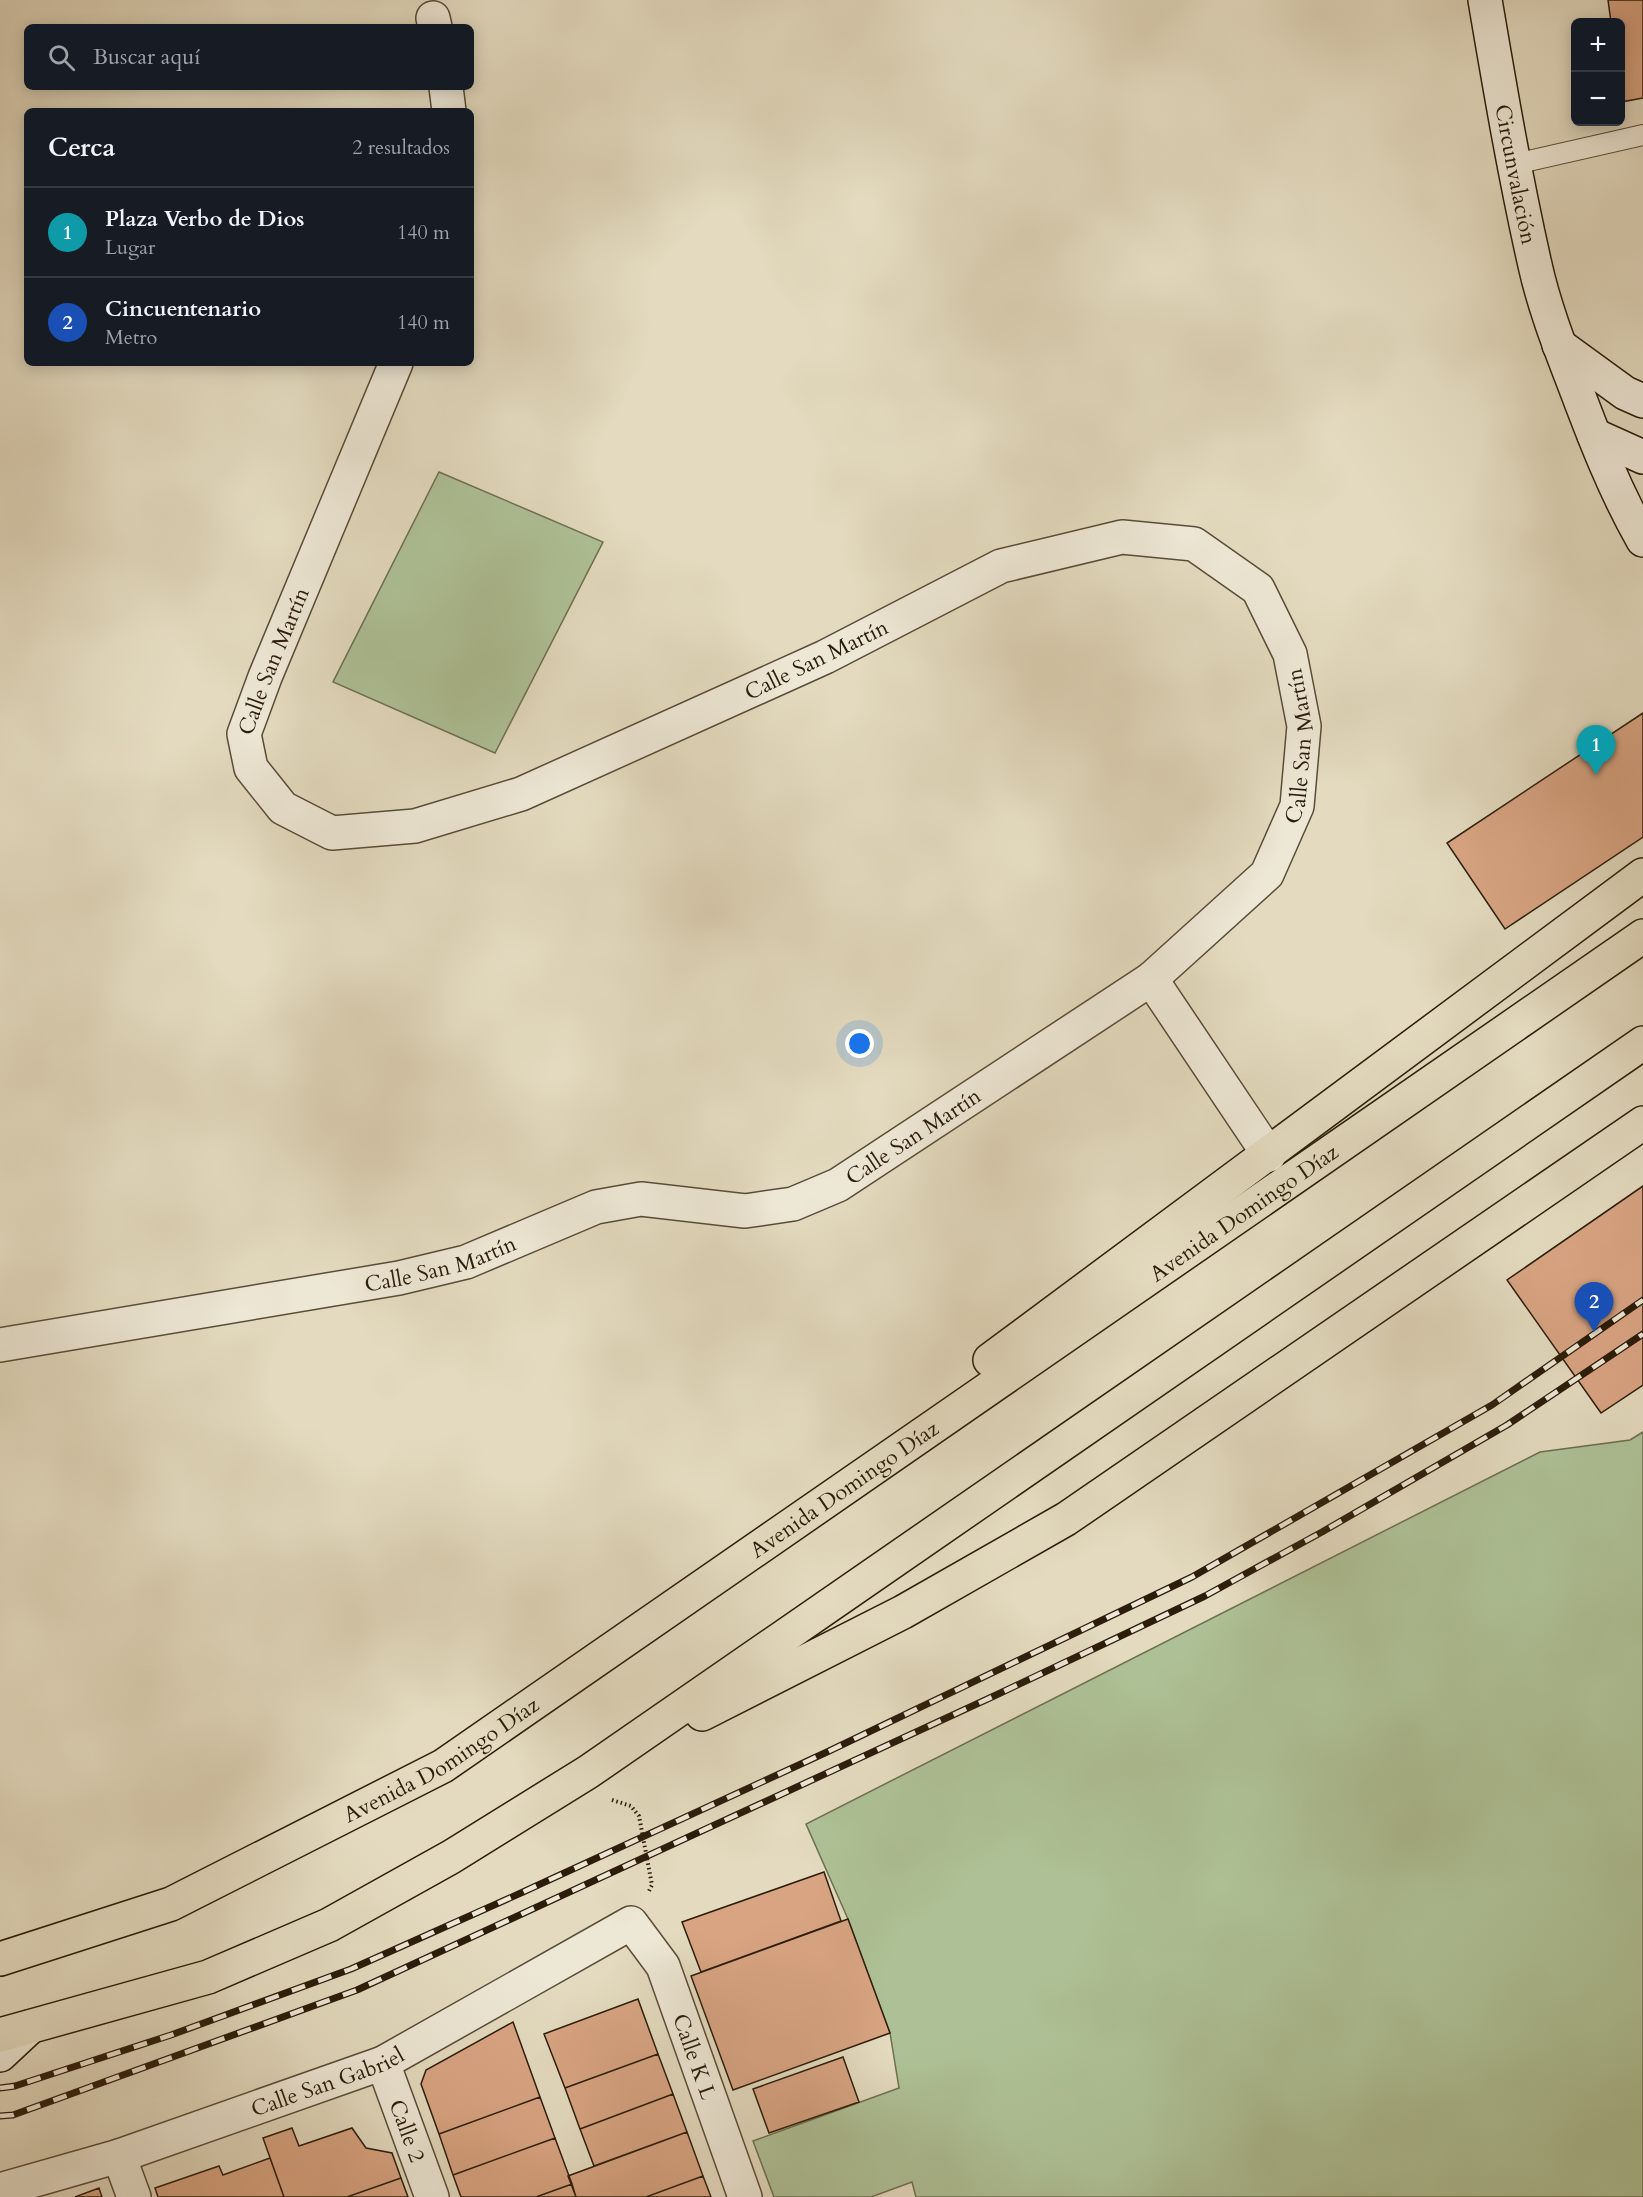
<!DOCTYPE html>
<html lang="es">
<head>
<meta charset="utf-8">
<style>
	body { margin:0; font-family:Cardo,serif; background:#242831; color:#f1f3f6 }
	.controls { position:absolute; right:18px; top:18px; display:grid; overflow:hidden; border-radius:9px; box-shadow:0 3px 15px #0003 }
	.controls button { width:54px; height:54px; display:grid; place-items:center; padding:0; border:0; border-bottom:2px solid #363941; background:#171b24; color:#f1f3f6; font:30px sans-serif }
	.you { position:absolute; left:860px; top:1044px; width:21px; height:21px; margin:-15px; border:4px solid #fff; border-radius:50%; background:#1a73e8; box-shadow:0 0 0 9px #1a73e833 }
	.badge { display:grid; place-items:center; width:39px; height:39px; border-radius:50%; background:#c59692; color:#fff; font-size:20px; font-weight:700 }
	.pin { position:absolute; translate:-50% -50px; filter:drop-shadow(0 2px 3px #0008) }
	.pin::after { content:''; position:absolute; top:32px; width:21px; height:18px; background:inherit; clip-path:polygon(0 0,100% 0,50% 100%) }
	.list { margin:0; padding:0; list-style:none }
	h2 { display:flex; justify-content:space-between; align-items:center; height:78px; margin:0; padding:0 24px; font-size:26px }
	h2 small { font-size:20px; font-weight:400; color:#9ea1a6 }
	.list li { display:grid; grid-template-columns:39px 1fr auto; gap:18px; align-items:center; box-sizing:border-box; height:90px; padding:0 24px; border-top:2px solid #363941 }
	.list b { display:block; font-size:22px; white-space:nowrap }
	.list p { margin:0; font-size:20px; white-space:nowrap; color:#9ea1a6 }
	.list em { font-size:20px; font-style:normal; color:#9ea1a6 }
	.icon { flex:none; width:33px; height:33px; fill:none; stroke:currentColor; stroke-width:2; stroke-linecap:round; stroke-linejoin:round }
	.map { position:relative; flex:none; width:1643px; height:2197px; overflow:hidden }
	.search { position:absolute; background:#171b24; box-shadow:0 3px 15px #0003; left:24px; top:24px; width:450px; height:66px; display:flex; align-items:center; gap:15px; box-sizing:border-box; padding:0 21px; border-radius:9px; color:#9ea1a6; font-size:22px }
	.panel { position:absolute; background:#171b24; box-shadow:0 3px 15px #0003; left:24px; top:108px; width:450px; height:258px; border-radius:9px }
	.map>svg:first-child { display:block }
	.green { fill:#aec196; stroke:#6d6f50; stroke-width:1.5 }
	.building { fill:#d8a482; stroke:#2c1d0b; stroke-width:1.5 }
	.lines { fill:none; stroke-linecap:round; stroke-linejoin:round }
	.lane-casing { stroke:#5a4c38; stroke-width:22 }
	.street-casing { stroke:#5a4c38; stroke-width:36 }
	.secondary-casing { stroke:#2c1d0b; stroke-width:36 }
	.primary-casing { stroke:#2c1d0b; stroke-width:36 }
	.path { stroke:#2c1d0b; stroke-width:4; stroke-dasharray:1.5 3; stroke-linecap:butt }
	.lane { stroke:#ede7d5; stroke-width:20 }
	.street { stroke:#ede7d5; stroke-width:33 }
	.secondary { stroke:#ede7d5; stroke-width:33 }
	.primary { stroke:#e3dabf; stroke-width:33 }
	.rail-casing { stroke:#2c1d0b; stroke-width:7 }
	.rail { stroke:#ede7d5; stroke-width:4.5; stroke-dasharray:14; stroke-linecap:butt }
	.labels { text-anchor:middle; stroke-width:4.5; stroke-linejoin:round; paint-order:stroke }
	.street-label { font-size:22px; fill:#2c1d0b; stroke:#ede7d5 }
</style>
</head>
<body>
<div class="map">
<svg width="1643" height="2197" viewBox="0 0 1643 2197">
	<rect width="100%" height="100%" fill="#e3dabf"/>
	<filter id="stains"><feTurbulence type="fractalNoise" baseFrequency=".00333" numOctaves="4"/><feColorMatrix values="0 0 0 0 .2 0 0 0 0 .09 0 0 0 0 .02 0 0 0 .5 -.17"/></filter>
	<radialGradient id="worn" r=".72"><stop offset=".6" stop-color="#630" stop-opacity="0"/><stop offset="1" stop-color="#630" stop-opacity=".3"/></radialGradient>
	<path class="green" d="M439,472L603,542L495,753L333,682Z
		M1643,1432V2197H916L912,2182L871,2197H774L753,2141L899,2088L890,2033L848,1919L806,1824L1540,1452L1630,1440Z"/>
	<path class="building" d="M1608,0H1643V98L1621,102L1620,22H1611Z
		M1643,713V837L1505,929L1447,843Z
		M1643,1186V1385L1601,1413L1507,1280Z
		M824,1872L841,1921L701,1972L682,1922Z
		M848,1919L890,2033L733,2090L691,1976Z
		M638,1999L658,2054L565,2088L544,2034Z
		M513,2022L540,2097L439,2134L421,2084L426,2070Z
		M658,2054L673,2094L580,2129L565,2088Z
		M843,2057L859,2102L769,2133L753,2089Z
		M673,2094L687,2132L594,2166L580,2129Z
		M540,2097L555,2138L453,2175L439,2134Z
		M292,2128L299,2146L352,2128L366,2148L392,2153L401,2178L347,2197H284L263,2138Z
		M687,2132L703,2176L646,2197H576L568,2176Z
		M555,2138L572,2184L536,2197H461L453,2175Z
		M270,2158L284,2197H158L155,2188L219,2166L223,2175Z
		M703,2176L711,2197H646Z
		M401,2178L408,2197H347Z
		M572,2184L576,2197H536Z
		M99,2188L102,2197H75Z"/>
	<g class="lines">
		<defs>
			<path id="lane" d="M1515,164L1643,135"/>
			<g id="street">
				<path d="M433,18L435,27"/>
				<path d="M446,87L449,111"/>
				<path d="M1151,979L1269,1155"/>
				<path id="s1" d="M0,1345L399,1278L466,1262L596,1207L641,1199L745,1211L793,1204L838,1185L1151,979L1267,874L1297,806L1304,726L1290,654L1258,589L1194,544L1122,537L1001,566L825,657L521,794L415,826L332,833L283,808L251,768L244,734L265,677L396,363"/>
				<path id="s2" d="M383,2063L432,2197"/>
				<path d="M119,2156L134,2197"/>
				<path id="s3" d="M0,2190L119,2156L383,2063L631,1923L663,1966L745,2197"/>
			</g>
			<g id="secondary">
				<path id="s4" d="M1485,0C1500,88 1515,177 1535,265C1544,306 1560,347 1575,386C1595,439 1615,491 1643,540"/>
				<path d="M1559,345L1625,393L1643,401"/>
				<path d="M1594,435L1643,457"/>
				<path d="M0,2055L30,2027"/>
			</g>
			<g id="primary">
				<path d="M990,1360L1643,875"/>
				<path d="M702,1714L903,1612L1066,1519L1643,1123"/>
				<path id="s5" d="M0,1959L171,1904L443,1766L1643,936"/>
				<path d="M0,2035L208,1977L329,1925L451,1857L588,1772L1643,1043"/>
			</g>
		</defs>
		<use href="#lane" class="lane-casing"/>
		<use href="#street" class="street-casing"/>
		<use href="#secondary" class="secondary-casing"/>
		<use href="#primary" class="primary-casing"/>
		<path class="path" d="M612,1800L631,1806L639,1816L652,1885L648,1893"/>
		<use href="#lane" class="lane"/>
		<use href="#street" class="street"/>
		<use href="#secondary" class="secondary"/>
		<use href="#primary" class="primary"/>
		<defs>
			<path id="rail" d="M0,2088L15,2086L171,2035L351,1969L523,1892L827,1752L1192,1577L1492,1405L1643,1300
				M0,2116L13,2115L357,1990L994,1696L1205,1596L1322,1532L1507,1425L1643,1334"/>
		</defs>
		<use href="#rail" class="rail-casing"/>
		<use href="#rail" class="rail"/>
	</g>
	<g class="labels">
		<g class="street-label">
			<text dy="8" stroke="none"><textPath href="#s4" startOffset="177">Circunvalación</textPath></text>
			<text transform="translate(816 659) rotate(-26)" y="8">Calle San Martín</text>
			<text dy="8" stroke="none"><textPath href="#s1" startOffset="2914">Calle San Martín</textPath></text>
			<text dy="8" stroke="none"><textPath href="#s1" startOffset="1528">Calle San Martín</textPath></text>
			<text dy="8" stroke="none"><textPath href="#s1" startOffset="952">Calle San Martín</textPath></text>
			<text dy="8" stroke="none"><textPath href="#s5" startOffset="1458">Avenida Domingo Díaz</textPath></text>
			<text dy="8" stroke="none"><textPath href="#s1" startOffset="448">Calle San Martín</textPath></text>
			<text dy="8" stroke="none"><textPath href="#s5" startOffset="972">Avenida Domingo Díaz</textPath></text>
			<text dy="8" stroke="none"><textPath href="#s5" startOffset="486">Avenida Domingo Díaz</textPath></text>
			<text dy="8" stroke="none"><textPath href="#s3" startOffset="838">Calle K L</textPath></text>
			<text dy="8" stroke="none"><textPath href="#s3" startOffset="345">Calle San Gabriel</textPath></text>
			<text dy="8" stroke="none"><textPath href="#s2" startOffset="72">Calle 2</textPath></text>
		</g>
	</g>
	<rect width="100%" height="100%" filter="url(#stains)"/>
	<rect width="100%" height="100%" fill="url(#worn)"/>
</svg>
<div class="controls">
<button>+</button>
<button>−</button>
</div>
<div class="you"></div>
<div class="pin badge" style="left:1596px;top:775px;background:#0f9aa8">1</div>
<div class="pin badge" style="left:1594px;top:1332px;background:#1a4fb4">2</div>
<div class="search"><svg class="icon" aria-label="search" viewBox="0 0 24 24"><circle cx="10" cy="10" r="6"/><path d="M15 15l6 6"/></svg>Buscar aquí</div>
<section class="panel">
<h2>Cerca<small>2 resultados</small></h2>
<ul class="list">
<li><span class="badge" style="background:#0f9aa8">1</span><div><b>Plaza Verbo de Dios</b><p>Lugar</p></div><em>140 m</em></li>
<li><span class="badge" style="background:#1a4fb4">2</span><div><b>Cincuentenario</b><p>Metro</p></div><em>140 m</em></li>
</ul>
</section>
</div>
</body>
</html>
